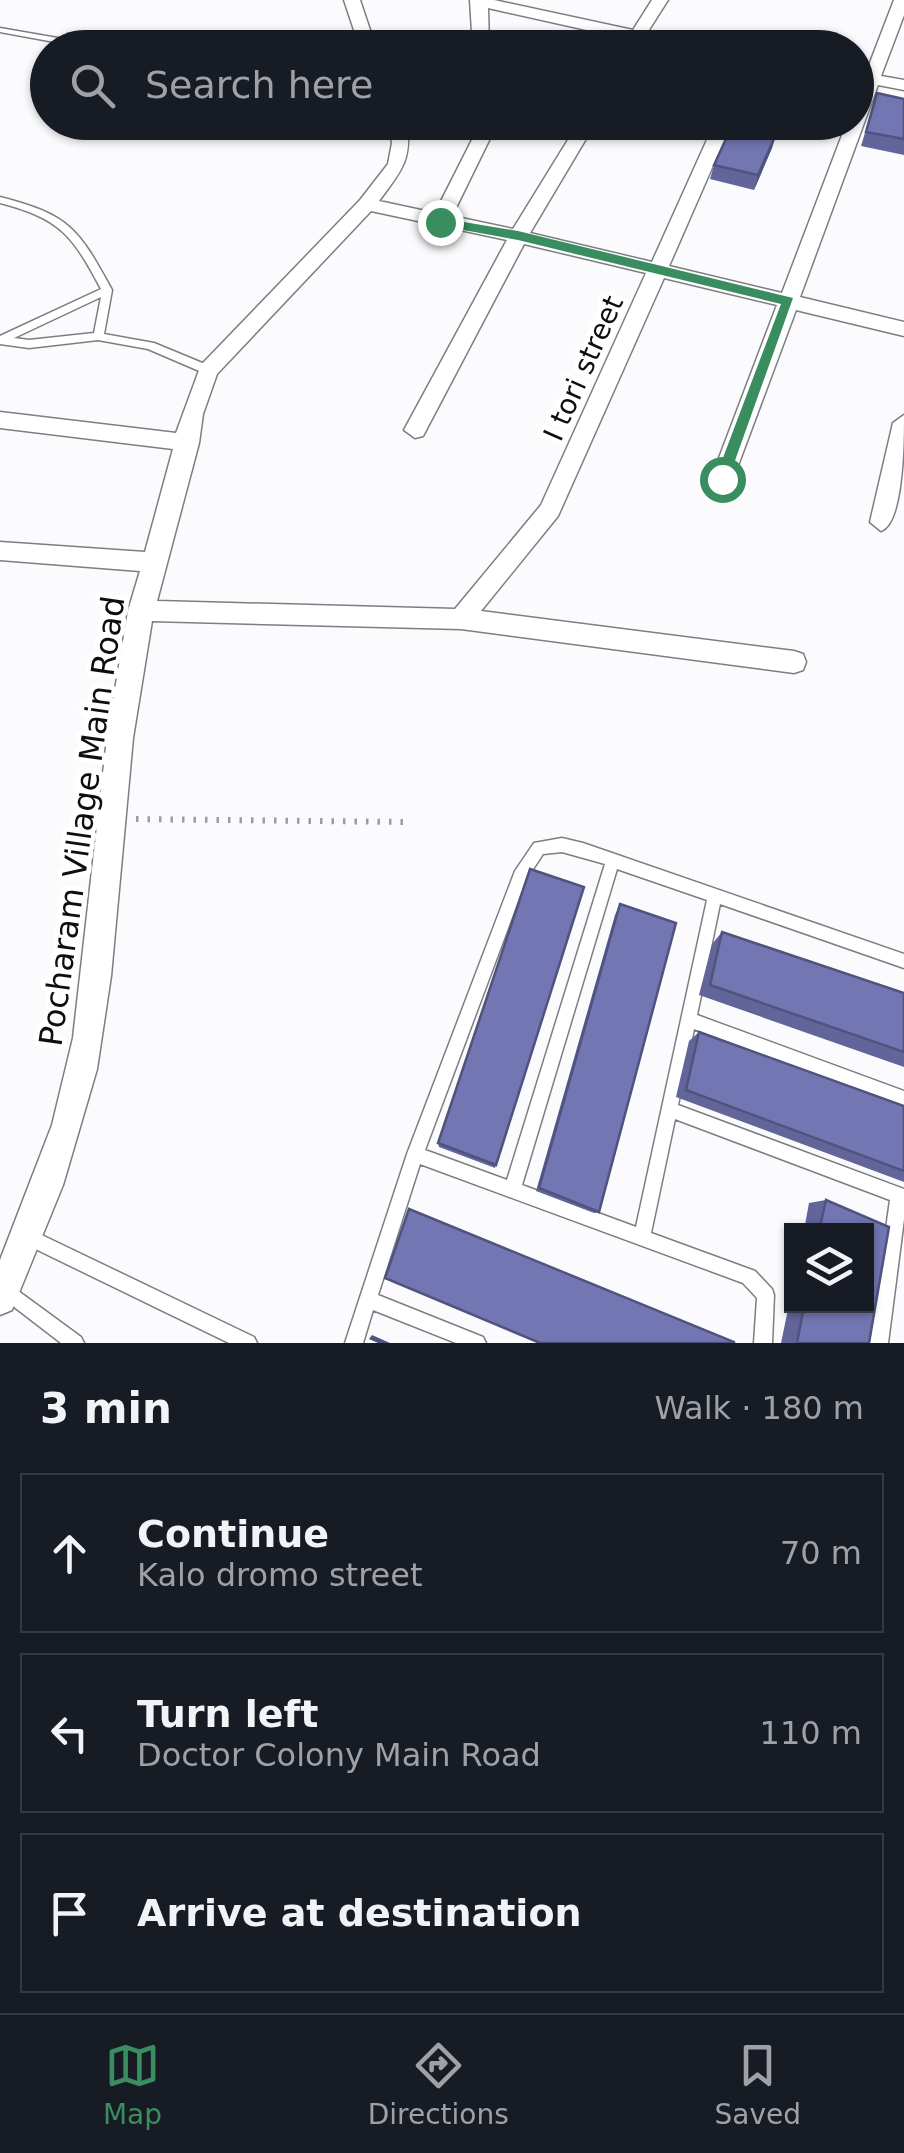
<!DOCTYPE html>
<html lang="en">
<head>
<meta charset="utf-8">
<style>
	body { margin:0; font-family:"DejaVu Sans",sans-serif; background:#242831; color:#f1f3f6 }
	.controls { position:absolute; right:30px; bottom:30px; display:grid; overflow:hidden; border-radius:0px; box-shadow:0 2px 8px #0004 }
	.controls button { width:90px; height:90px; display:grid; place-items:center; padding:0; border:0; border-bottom:2px solid #363941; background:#171b24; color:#f1f3f6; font:50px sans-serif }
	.stop { position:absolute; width:30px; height:30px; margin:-22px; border:8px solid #398d5f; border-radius:50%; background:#fff }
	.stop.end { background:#398d5f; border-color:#fff; box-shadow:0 2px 10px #0008 }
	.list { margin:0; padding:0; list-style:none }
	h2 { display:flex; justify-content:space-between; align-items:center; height:130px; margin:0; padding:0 40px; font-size:42px }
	h2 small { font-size:32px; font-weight:400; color:#9ea1a6 }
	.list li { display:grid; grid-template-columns:65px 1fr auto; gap:30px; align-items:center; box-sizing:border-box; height:160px; margin:0 20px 20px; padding:0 20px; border:2px solid #363941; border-radius:0px }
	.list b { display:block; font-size:38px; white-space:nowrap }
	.list p { margin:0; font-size:32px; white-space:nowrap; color:#9ea1a6 }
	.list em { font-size:32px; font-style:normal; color:#9ea1a6 }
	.icon { flex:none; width:55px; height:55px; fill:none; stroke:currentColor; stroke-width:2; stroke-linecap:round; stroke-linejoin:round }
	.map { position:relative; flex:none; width:904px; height:1343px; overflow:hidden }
	.search { position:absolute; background:#171b24; box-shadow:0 2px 8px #0004; left:30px; right:30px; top:30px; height:110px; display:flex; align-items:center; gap:25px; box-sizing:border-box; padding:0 35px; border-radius:55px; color:#9ea1a6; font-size:38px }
	.sheet { height:670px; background:#171b24 }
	nav { display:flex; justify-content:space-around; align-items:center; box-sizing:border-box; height:140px; border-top:2px solid #363941; background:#171b24; font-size:28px; color:#9ea1a6 }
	nav a { display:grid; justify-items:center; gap:5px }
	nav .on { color:#398d5f }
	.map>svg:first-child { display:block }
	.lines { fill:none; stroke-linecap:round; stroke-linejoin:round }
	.service-casing { stroke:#7d7e82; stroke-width:3 }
	.minor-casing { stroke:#7d7e82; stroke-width:3 }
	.path { stroke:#9c9c9f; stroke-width:6; stroke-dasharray:2.5 9; stroke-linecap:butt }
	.service { fill:#fff; fill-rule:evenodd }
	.minor { fill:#fff; fill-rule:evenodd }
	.wall { fill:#626599 }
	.shaded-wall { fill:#50537d }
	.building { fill:#7276b2; stroke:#50537d; stroke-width:2.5 }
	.route { fill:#398d5f }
	.labels { text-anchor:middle; stroke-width:10; stroke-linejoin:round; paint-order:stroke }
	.far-street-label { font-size:28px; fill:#0e0e10; stroke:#fff }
	.street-label { font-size:32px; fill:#0e0e10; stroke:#fff }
</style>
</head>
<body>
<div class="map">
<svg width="904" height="1343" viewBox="0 0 904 1343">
	<rect width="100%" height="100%" fill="#fbfbfe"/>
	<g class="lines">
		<defs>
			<path id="service" d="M0,28L104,46L108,48H87L0,32Z
				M0,197C70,215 78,228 112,290L104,334L154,343L212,367V373H204L148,349L98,340L29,348L0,344V336L101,289C72,235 61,219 0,203ZM101,297L94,333L29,340L14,338Z
				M562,838L583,843L904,954V968L720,904L697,1015L904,1091V1107L694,1029L678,1105L904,1189V1219L888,1343H870L890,1200L675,1119L651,1233L755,1271L772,1289L774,1295L772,1343H754L757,1298L743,1283L420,1164L378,1295L483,1337L486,1343H456L373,1310L363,1343H345L407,1154L515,871L534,843ZM562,852L605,864L507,1180L425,1150L526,880L543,854ZM617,869L707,900L636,1227L522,1185Z
				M25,1227L254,1337L257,1343H229L19,1241L17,1235L19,1229Z
				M6,1282L81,1337L84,1343H61L0,1296V1284Z"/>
			<path id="minor" d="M344,0H360L376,48H360Z
				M470,0H494L633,30L652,0H668L647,33L709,48H673L641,41L637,48H621L627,39L488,8L489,48H473Z
				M894,0H904V15L881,76L904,80V90L878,85L800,297L904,322V336L796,310L733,479L722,488L711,479L777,305L664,278L558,516L481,611L794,651L803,654L806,662L803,670L794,673L461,629L152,621L133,738L111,976L97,1069L63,1185L12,1310L0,1315V1260L52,1125L73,1038L107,738L128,611L140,571L0,560V542L145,552L173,449L0,428V412L176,433L201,365L360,200L388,164L392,143L389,122H407C412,161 401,171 379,201L435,213L481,122H498L452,216L513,229L579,122H596L530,233L652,262L715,122H732L669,266L782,293L847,122H856V97L862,82L856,81V73H866ZM371,211L507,240L404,430L415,438L423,436L524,244L646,273L541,505L455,609L157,601L199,443L203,414L217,374Z
				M904,415C904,439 904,523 881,531L870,522L893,423Z"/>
		</defs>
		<use href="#service" class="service-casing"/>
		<use href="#minor" class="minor-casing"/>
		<path class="path" d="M136,819L403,822"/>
		<use href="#service" class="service"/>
		<use href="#minor" class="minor"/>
	</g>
	<path class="wall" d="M877,93L904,99V155L861,146Z
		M776,134L772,148L754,190L710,179L714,165Z
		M584,887L495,1168L439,1147L438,1143Z
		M620,904L599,1212L594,1213L536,1191L615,915Z
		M722,932L904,993V1067L699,995L712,944Z
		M699,1032L904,1106V1182L676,1097L689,1041Z
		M826,1200L889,1227L869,1343H781L792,1290V1306H866V1230H804L809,1203Z"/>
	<path class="shaded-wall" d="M776,134L772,148L754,190L758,175Z
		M372,1335L390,1343H378L369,1339Z"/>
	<path class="building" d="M877,93L904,99V139L866,132Z
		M733,124L776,134L758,175L714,165Z
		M530,869L584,887L496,1165L438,1143Z
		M620,904L676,923L599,1212L539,1188Z
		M722,932L904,993V1052L710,985Z
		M699,1032L904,1106V1171L686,1090Z
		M826,1200L889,1227L869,1343H797L804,1306H866V1230H819Z
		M409,1209L734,1342V1343H540L385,1278Z"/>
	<path class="route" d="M440,218L518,231L793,298L727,483H717L715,479L781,304L518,240L436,225Z"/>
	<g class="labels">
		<g class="far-street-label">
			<text transform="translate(583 368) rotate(-66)" y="10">I tori street</text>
		</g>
		<g class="street-label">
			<text transform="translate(82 821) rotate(-82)" y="11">Pocharam Village Main Road</text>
		</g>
	</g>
</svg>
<div class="controls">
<button><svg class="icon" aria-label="layers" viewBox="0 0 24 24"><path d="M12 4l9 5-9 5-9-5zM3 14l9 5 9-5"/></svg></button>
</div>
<div class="stop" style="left:722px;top:479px"></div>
<div class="stop end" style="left:440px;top:222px"></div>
<div class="search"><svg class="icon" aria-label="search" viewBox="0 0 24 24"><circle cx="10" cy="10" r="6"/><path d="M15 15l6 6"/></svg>Search here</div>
</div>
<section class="sheet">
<h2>3 min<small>Walk · 180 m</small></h2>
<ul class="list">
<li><svg class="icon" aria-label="ahead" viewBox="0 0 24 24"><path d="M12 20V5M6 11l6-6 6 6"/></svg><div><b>Continue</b><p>Kalo dromo street</p></div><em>70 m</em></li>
<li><svg class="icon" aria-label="left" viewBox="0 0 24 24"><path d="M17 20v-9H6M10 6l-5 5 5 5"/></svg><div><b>Turn left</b><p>Doctor Colony Main Road</p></div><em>110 m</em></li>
<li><svg class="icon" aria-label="arrive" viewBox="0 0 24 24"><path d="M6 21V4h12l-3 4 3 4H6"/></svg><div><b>Arrive at destination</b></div></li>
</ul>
</section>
<nav>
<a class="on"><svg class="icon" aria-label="map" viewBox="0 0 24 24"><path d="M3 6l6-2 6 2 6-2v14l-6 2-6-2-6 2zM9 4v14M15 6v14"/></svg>Map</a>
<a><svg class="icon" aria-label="directions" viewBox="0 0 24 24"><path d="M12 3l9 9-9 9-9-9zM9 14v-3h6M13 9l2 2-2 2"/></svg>Directions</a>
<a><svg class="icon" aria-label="saved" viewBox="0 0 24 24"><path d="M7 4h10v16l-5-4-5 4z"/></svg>Saved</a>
</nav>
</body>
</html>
